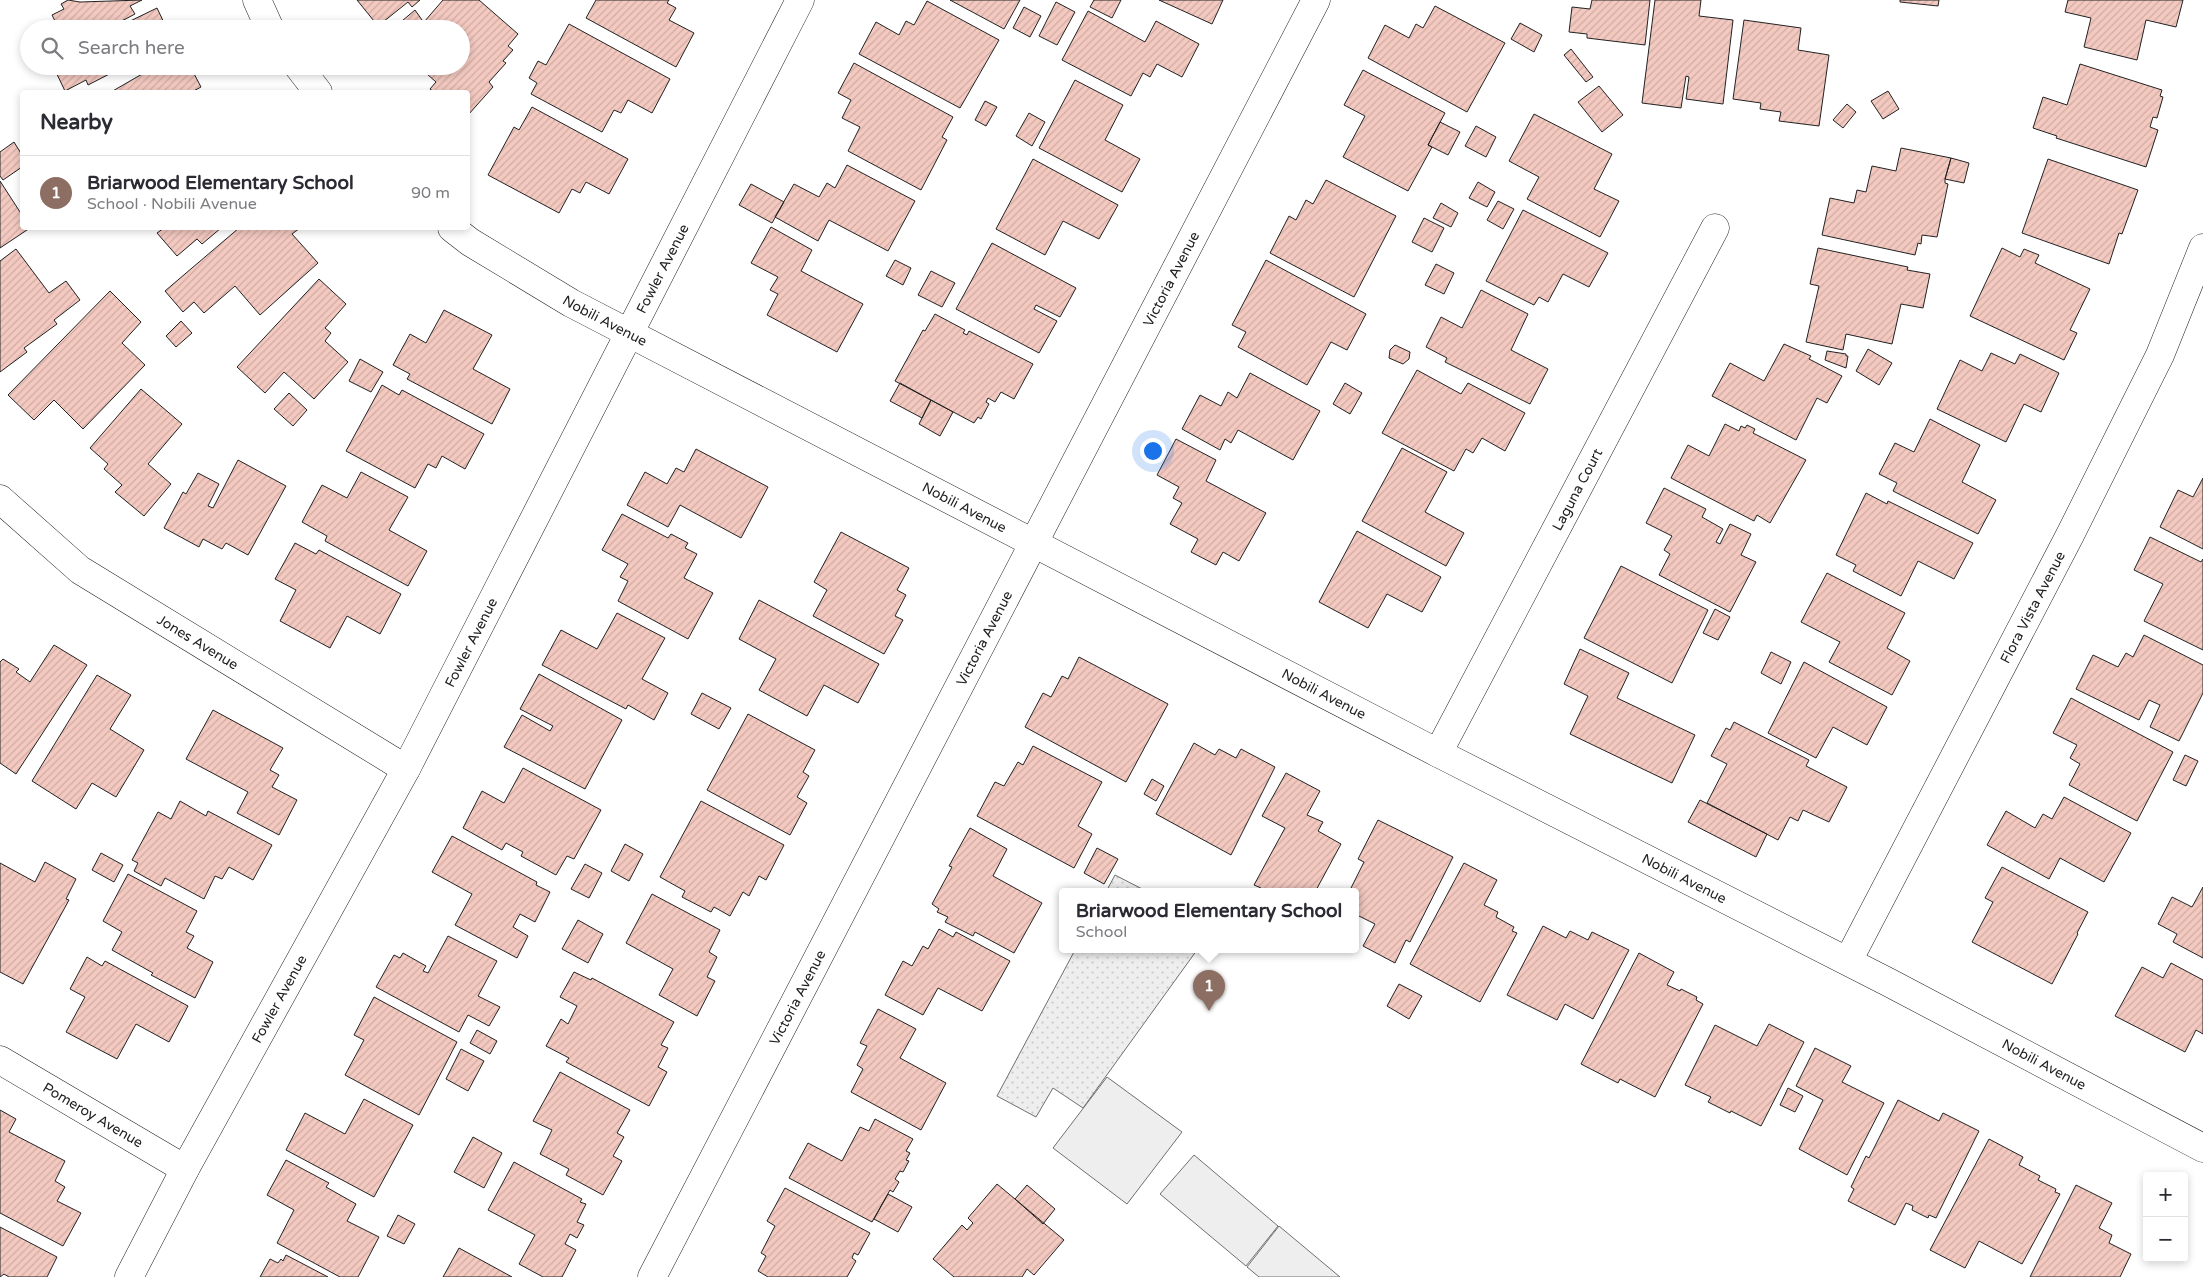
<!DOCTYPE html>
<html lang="en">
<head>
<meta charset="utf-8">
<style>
	body { margin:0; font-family:"Varela Round",sans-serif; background:#f7f7f7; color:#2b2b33 }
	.controls { position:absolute; right:15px; bottom:15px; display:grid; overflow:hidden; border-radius:5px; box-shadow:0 2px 8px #0003 }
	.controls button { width:45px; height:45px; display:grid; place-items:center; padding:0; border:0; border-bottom:1px solid #e1e1e2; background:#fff; color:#2b2b33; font:25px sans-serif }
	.you { position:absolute; left:1152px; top:450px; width:18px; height:18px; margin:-12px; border:4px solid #fff; border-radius:50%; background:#1a73e8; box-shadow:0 0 0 8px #1a73e833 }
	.badge { display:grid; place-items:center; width:32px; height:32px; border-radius:50%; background:#1a73e8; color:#fff; font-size:16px; font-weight:700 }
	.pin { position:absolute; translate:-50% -41px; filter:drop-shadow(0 1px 2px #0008) }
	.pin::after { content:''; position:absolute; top:26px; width:18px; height:15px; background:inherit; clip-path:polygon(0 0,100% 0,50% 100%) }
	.popup { position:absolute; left:1059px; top:888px; width:300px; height:65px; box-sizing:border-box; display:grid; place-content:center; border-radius:5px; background:#fff; filter:drop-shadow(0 1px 4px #0005); font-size:16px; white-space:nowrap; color:#7c7c81 }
	.popup b { font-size:19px; color:#2b2b33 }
	.popup::after { content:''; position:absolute; left:50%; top:100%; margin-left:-10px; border:10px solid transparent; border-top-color:#fff }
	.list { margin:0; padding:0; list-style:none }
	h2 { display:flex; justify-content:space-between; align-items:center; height:65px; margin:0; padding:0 20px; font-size:21px }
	h2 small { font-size:16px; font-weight:400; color:#7c7c81 }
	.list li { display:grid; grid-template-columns:32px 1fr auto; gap:15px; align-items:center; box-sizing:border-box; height:75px; padding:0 20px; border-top:1px solid #e1e1e2 }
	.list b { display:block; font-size:19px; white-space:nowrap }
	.list p { margin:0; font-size:16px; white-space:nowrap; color:#7c7c81 }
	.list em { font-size:16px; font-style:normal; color:#7c7c81 }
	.icon { flex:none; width:28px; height:28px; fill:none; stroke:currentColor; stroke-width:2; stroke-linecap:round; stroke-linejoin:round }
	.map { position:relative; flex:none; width:2203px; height:1277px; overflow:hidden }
	.search { position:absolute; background:#fff; box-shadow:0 2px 8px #0003; left:20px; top:20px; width:450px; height:55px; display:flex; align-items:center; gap:12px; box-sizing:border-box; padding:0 18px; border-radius:28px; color:#7c7c81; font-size:19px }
	.panel { position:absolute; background:#fff; box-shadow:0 2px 8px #0003; left:20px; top:90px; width:450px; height:140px; border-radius:5px }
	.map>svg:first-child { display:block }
	.grass { fill:url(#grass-dots); stroke:#6f6f6f }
	.park { fill:#eee; stroke:#6f6f6f }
	.building { fill:url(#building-hatch); stroke:#222 }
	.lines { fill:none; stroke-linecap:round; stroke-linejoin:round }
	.minor-casing { stroke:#222; stroke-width:29 }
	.minor { stroke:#fff; stroke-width:28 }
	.labels { text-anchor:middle; stroke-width:4; stroke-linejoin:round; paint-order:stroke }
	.street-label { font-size:14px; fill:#222; stroke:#fff }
</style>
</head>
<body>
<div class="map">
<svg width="2203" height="1277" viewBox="0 0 2203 1277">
	<defs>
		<pattern id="grass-dots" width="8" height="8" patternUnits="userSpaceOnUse" patternTransform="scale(1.25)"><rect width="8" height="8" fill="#eee"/><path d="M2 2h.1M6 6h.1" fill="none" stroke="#ccc" stroke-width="1.8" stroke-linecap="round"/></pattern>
		<pattern id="building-hatch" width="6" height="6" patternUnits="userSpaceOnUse" patternTransform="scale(1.25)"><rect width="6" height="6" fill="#f3c9c0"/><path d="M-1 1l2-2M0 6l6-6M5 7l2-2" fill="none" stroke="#d0aca5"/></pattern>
	</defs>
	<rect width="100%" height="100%" fill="#fff"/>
	<path class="grass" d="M1115,875L1148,892H1106Z
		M1075,950H1197L1083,1108L1053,1088L1036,1117L997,1096Z"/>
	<path class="park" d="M1107,1077L1182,1132L1127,1204L1053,1148Z
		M1194,1155L1278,1226L1246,1266L1160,1194Z
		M1279,1226L1340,1277H1259L1247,1267Z"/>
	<path class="building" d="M68,0L80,2L142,0L130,6L135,14L116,24L118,27L157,8L167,29H59L52,15L64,9L61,4Z
		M357,0H420L412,7L408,2L378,26Z
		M443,0H479L518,34L508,46L513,50L503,61L506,63L489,82L493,87L468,115V92H434L430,89L436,82L418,66H461V29H418Z
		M596,0H669L667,3L676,8L669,20L694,33L676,67L586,18Z
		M950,0H1020L1004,29Z
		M1094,0H1121L1112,18L1090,7Z
		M1159,0H1223L1212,24Z
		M1592,0H1650L1645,45L1587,38V34L1569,32L1572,7L1590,9Z
		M1655,0H1701L1699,16L1733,20L1723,104L1686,99L1689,77L1686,76L1681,108L1642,103Z
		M1900,0H1939L1938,6L1900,2Z
		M2068,0H2183L2176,27L2146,20L2137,60L2084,47L2091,18L2065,12Z
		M927,1L999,40L960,108L859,54L876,22L899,35L906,21L914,25Z
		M1056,2L1075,12L1057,45L1039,36Z
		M1435,6L1505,43L1467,112L1368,58L1385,25L1409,38L1416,24L1423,28Z
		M1024,7L1041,16L1030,37L1013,28Z
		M415,10L422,20L411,29H398L396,26Z
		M1088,11L1145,42L1156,21L1199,44L1182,77L1157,64L1150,77L1143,73L1131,96L1062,60Z
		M1744,20L1801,28L1798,50L1829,55L1819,126L1779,121L1781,112L1760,109L1761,103L1733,99Z
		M1520,23L1542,35L1534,52L1511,39Z
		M569,24L670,79L652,113L628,100L621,113L614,110L602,132L531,94L537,83L529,78L538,61L546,65Z
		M1571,49L1593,77L1586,82L1564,55Z
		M854,63L953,117L942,137L947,140L921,190L848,151L860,127L842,118L851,100L838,93Z
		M2080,64L2162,90L2160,96L2163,97L2157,118L2153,117L2150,127L2158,130L2146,167L2056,138L2057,136L2033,128L2043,97L2067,105Z
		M57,66H125L88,85L86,80L65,91L54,68Z
		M156,66H190L201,87L192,92H111Z
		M1363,70L1445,113L1428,145L1432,147L1408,191L1343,157L1365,116L1344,105Z
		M1075,80L1123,105L1105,140L1140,159L1122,192L1039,148Z
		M1599,86L1623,115L1602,132L1578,102Z
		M1888,91L1899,109L1883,119L1871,101Z
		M985,101L997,107L986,126L975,120Z
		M1847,104L1856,112L1843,128L1833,120Z
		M532,107L628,159L609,194L586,182L580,193L572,189L559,213L488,175L514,127L519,130Z
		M1029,113L1045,122L1032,146L1016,136Z
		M1534,114L1612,154L1594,189L1619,201L1600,237L1527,199L1539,177L1509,161Z
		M1440,122L1460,132L1448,155L1428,145Z
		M1476,126L1496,137L1486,157L1465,146Z
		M14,142L22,155V167L3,180L0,176V152Z
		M1901,148L1951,158L1945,179V183L1948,184L1937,237L1922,235L1921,244L1918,243L1915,255L1822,235L1830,198L1854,203L1857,190L1866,192L1872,166L1896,171Z
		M1951,158L1969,163L1964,183L1945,179Z
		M1033,159L1118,205L1099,239L1063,221L1045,255L996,229Z
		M2048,159L2138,190L2122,234L2119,233L2109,264L2022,233Z
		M847,165L915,201L888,251L829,220L818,241L775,217L794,184L819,197L827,183L835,188Z
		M1326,180L1396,216L1354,297L1270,253L1289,216L1296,220L1306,200L1313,204Z
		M0,181L22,215V228H30L0,248Z
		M1478,182L1495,192L1487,207L1469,198Z
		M751,184L784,202L772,223L739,205Z
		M1498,201L1514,209L1503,229L1487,220Z
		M1441,203L1458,213L1451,227L1433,218Z
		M1523,210L1608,253L1589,287L1563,274L1548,302L1539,297L1534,305L1486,281Z
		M1424,218L1444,228L1432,252L1412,242Z
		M771,227L812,250L801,271L863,304L837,352L767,315L778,294L770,290L778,277L751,263Z
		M164,228H221L202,244L197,239L177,256L157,233Z
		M239,228H300L292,234L318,263L260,315L235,286L204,313L194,302L183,312L165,291Z
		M992,243L1076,288L1060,317L1036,305L1034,309L1057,321L1039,353L956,309Z
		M1818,248L1908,267L1907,270L1930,274L1923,308L1901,304L1892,344L1846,334L1843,350L1806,342L1819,286L1810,284Z
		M2002,248L2020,257L2024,249L2039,255L2035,263L2090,289L2070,330L2077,333L2064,360L1970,316Z
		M16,249L49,293L66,281L80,300L54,320L57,324L24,348L27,352L0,372V261Z
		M895,260L911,268L903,285L886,276Z
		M1266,260L1366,314L1347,350L1331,342L1307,385L1238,347L1246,332L1232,325Z
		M1436,264L1454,273L1444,294L1425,285Z
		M931,271L955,283L942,307L918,295Z
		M319,279L346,304L325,328L331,333L325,341L348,362L314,399L284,372L265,393L237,367Z
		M1481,290L1528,314L1511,350L1548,369L1530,404L1445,362L1447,358L1426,347L1441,317L1462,328Z
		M110,291L141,322L122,343L145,365L83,429L54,400L34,420L8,395Z
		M444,310L492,335L473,369L510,389L492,424L407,379L410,374L393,365L410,334L426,343Z
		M935,314L965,330L963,333L967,335L969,331L1033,364L1014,399L1001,392L995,402L988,398L986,402L989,404L981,419L978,417L974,423L895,381L923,330L925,331Z
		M181,321L192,333L176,347L166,336Z
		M1784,344L1811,356L1809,359L1842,376L1827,403L1817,398L1796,440L1712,396L1730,363L1764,381Z
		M1395,345L1410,352L1409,359L1403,364L1389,358L1390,350Z
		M1868,349L1892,363L1879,385L1856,371Z
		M1827,351L1846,354V356H1848L1846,368L1825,360Z
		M1991,353L2015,364L2020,354L2059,373L2041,412L2024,404L2006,442L1937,409L1960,360L1982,371Z
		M360,359L383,372L371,392L349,381Z
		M1417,370L1461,394L1468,383L1525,413L1505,451L1482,438L1473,453L1466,449L1454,471L1382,433Z
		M1250,373L1320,411L1293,460L1238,430L1231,443L1225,439L1220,450L1182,429L1200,395L1221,406L1228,392L1237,398Z
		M900,383L931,400L922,418L890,401Z
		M1345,383L1362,393L1350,414L1333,404Z
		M382,385L399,395L402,390L484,434L465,469L442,456L436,468L428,464L415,488L346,451Z
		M141,389L182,424L148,464L171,484L144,516L115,492L122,485L104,469L108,464L90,448Z
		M289,393L307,410L293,426L274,409Z
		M931,400L953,412L940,436L919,424Z
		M1930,419L1980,445L1962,482L1996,500L1978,534L1893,491L1897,483L1879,474L1895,443L1914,452Z
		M1725,424L1739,431L1741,426L1745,428L1747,425L1755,429L1753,433L1806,460L1770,523L1757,515L1754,521L1671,478L1688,445L1709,456Z
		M1176,439L1216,460L1206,481L1266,513L1239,561L1223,552L1216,565L1191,552L1198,539L1170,524L1182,503L1173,498L1179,487L1157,475Z
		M1402,448L1447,472L1425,512L1464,533L1446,566L1362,521Z
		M696,449L768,487L741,538L680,505L668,527L627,505L645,472L667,484L676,468L684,472Z
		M238,460L286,486L248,555L226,543L222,549L203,539L199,547L164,528L183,492L186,494L198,473L219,484L208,506L213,508Z
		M361,472L408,497L389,530L427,551L408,586L325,541L327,536L302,522L322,485L347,498Z
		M2203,478V549L2160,527L2178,490L2193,497Z
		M1664,488L1706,509L1702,517L1723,529L1716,542L1720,544L1730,524L1751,534L1741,555L1756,562L1730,612L1659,575L1670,554L1664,550L1672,536L1646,523Z
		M1866,493L1887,504L1888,501L1973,543L1954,579L1918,561L1901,596L1853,571L1856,565L1836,555Z
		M622,514L668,538L671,534L688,543L685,548L697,554L684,578L713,593L688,639L618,601L628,581L620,577L628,564L602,550Z
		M1357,531L1441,577L1422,612L1387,594L1368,628L1319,602Z
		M841,532L909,568L897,590L906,595L895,616L903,620L884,654L813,616L827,590L814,582Z
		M2150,537L2201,562L2203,559V650L2144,621L2163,584L2134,570Z
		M295,543L316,554L319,550L401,594L380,634L347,616L330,648L280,621L296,590L275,579Z
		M1621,566L1708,610L1672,683L1584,638Z
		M1827,573L1905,613L1887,648L1910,661L1892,695L1829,662L1840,642L1801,622Z
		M759,600L879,664L858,703L824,685L807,716L759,690L776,659L739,639Z
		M1715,609L1730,617L1718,640L1703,633Z
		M617,613L665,638L642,679L668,693L654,720L628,705L626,709L542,665L561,630L597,649Z
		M2144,635L2203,665V693L2179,741L2150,727L2160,705L2149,700L2139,720L2076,689L2093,655L2118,667L2126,653L2133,657Z
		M54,645L87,665L16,774L0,763V662L3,659L19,669L16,672L30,682Z
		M1580,649L1629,673L1617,698L1695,735L1672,783L1570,734L1588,696L1564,684Z
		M1771,652L1791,662L1781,684L1761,673Z
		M1079,657L1168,704L1126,782L1025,727L1043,693L1051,697L1062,676L1068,679Z
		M1804,662L1887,707L1867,745L1833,727L1816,758L1768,733Z
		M539,674L622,720L585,789L504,747L522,715L550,731L553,726L520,709Z
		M97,675L131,695L110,729L144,750L116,797L92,783L76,809L32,781Z
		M702,693L731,708L719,729L691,714Z
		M2071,698L2173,752L2137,821L2069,785L2080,764L2070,758L2077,745L2053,733Z
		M213,710L283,748L270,770L279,775L272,787L297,800L279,835L237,813L248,792L186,759Z
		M748,714L815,750L803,772L809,776L797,797L807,803L790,835L707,790Z
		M1734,722L1809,760L1806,766L1847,787L1829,822L1803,810L1798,821L1790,817L1778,840L1707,803L1727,764L1711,756L1726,728L1730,730Z
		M1194,743L1215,755L1219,749L1236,758L1241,749L1275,767L1231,855L1156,814Z
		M1033,746L1102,782L1078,826L1092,834L1074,868L977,816L995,782L1004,786L1018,762L1023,765Z
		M2185,755L2198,761L2186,786L2173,780Z
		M523,768L601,810L574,859L567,856L556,875L521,856L523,852L506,843L502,850L463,828L482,791L504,803Z
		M1286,773L1320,791L1307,815L1323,822L1318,831L1341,844L1315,892H1259L1261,888L1254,885L1285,828L1262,816Z
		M1152,779L1164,786L1156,801L1144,794Z
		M2064,797L2131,833L2104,882L2060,858L2049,879L1987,845L2006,811L2035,828L2043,814L2052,819Z
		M1700,800L1767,834L1756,857L1688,822Z
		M180,801L206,816L208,811L272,845L253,880L229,867L222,879L215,876L204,899L165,878L161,886L134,871L138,863L132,860L158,812L171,819Z
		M701,801L784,845L766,880L759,876L749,896L743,892L730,916L714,907L711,912L682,897L685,891L660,877Z
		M1378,820L1453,857L1410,942L1406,940L1395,963L1363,946L1375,924L1355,914V892H1349L1364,862L1358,859Z
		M970,828L1007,849L993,876L1042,903L1014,953L975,932L973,936L945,922L948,917L937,912L939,909L932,904L952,867L949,866Z
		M452,836L537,882L536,885L550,892L535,922L520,914L513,927L528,936L517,958L455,925L472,894L432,872Z
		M625,844L643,854L629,881L611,871Z
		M1097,848L1118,859L1104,884L1084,873Z
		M101,853L123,865L114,882L92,870Z
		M45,862L76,879L66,899L69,900L23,984L0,972V863L35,882Z
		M1464,863L1497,880L1484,905L1498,912L1496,917L1514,927L1512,931L1517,933L1480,1002L1410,964Z
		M585,864L602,873L589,898L571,889Z
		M2002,867L2088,912L2077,933L2078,934L2052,984L1972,942L1993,902L1985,898Z
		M128,874L197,911L186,932L194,936L187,948L213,962L195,998L151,975L153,973L112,950L122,932L103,921Z
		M2203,887V958L2173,942L2177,934L2158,924L2172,897L2192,907Z
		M652,894L720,930L709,952L717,957L707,977L715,981L697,1016L659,995L673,969L626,943Z
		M578,920L603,934L588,963L562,949Z
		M1543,926L1566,938L1570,931L1588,940L1592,932L1629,950L1593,1019L1565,1004L1557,1020L1507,995Z
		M939,929L953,937L956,932L1010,961L982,1011L938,988L923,1015L885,995L903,961L912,966L923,946L928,949Z
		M448,936L497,961L478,996L500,1007L489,1026L468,1015L459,1032L376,987L394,955L400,958L403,953L426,966L423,971L428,973Z
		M1639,953L1674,972L1667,985L1680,991L1681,989L1697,997L1696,1000L1703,1004L1655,1097L1620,1079L1618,1083L1581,1064Z
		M87,957L102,966L105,961L188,1006L169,1042L136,1024L117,1059L66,1032L85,997L70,989Z
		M2171,963L2203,980V1034L2196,1030L2185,1052L2115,1016L2142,967L2163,978Z
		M574,972L591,980L592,978L674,1022L661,1045L668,1048L658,1067L667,1072L649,1106L566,1062L569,1058L546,1046L561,1019L568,1024L577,1006L560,997Z
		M1399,984L1422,996L1409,1019L1387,1006Z
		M374,997L457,1042L419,1115L345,1075L364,1040L354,1035Z
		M878,1009L916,1029L900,1058L946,1083L921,1130L851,1092L863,1069L857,1065L867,1046L860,1043Z
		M1769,1024L1804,1042L1761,1126L1731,1111L1730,1113L1708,1102L1711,1097L1685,1085L1715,1025L1757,1046Z
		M477,1030L497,1041L490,1054L470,1043Z
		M1815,1048L1851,1066L1842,1082L1884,1103L1847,1175L1799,1149L1823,1100L1796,1086Z
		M461,1049L484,1061L468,1091L446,1079Z
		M560,1072L630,1110L617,1133L624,1137L613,1156L622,1161L603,1195L566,1175L569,1169L540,1154L552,1130L533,1121Z
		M1788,1088L1803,1096L1795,1112L1780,1105Z
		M364,1099L413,1125L374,1197L286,1150L305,1113L345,1134Z
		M1898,1100L1939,1121L1943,1113L1979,1131L1936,1218L1929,1215L1928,1218L1912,1210L1913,1206L1906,1203L1895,1225L1848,1201L1854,1189L1851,1187L1866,1156L1869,1158Z
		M0,1110L16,1119L9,1132L65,1161L55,1181L65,1187L57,1201L81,1213L63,1246L0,1213Z
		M875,1119L913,1139L906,1151L910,1153L906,1160L909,1161L903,1172L900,1171L895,1179L899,1182L893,1192L890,1190L872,1222L789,1178L808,1143L842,1161L860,1127L869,1131Z
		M473,1137L502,1153L484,1188L454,1172Z
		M1989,1139L2023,1157L2019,1165L2040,1176L2038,1180L2056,1189L2055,1192L2060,1194L2022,1264L1979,1241L1965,1268L1930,1250Z
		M286,1160L329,1183L326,1187L356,1204L347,1221L379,1237L358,1277H340L277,1243L294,1210L267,1195Z
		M514,1162L582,1199L580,1202L586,1204L577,1222L584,1225L577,1238L570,1234L565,1244L576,1250L562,1277H543L519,1264L535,1235L488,1210Z
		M997,1184L1064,1240L1034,1275L1027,1269L1022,1277H954L933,1259L962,1225L967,1230L973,1223L968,1218Z
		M1027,1185L1055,1209L1043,1224L1015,1199Z
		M2076,1185L2112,1203L2099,1228L2112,1235L2109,1243L2131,1254L2120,1277H2030Z
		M785,1188L870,1233L858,1255L854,1253L852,1258L856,1261L847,1277H768L758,1271L766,1256L761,1253L775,1226L767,1221Z
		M888,1194L912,1207L898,1232L874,1219Z
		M398,1215L415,1224L404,1244L387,1236Z
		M0,1227L57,1257L47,1277H9L4,1274L0,1277Z
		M459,1248L512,1277H443Z
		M286,1255L328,1277H260L270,1259L278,1263L281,1259L283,1261Z"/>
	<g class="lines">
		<defs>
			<g id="minor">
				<path d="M257,0L270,29"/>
				<path d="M298,66L318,92"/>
				<path id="s1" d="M452,228L470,242L571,303L1438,753L1888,982L2203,1148"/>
				<path id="s2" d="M0,499L80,570L406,769"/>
				<path id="s3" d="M1438,753L1715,228"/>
				<path id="s4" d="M1848,961L2070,535L2160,355L2203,248"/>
				<path id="s5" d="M0,1060L185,1169"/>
				<path id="s6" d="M129,1277L185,1169L406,769L800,0"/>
				<path id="s7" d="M652,1277L1316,0"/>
			</g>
		</defs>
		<use href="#minor" class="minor-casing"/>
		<use href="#minor" class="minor"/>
	</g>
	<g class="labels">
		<g class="street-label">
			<text dy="5" stroke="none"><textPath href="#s6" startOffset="1141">Fowler Avenue</textPath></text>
			<text dy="5" stroke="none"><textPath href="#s7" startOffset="1125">Victoria Avenue</textPath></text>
			<text dy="5" stroke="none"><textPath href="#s1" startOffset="179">Nobili Avenue</textPath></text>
			<text dy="5" stroke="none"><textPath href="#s3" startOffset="298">Laguna Court</textPath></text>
			<text dy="5" stroke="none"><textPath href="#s1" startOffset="584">Nobili Avenue</textPath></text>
			<text dy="5" stroke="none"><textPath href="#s4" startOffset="399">Flora Vista Avenue</textPath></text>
			<text dy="5" stroke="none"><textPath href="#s7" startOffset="720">Victoria Avenue</textPath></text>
			<text dy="5" stroke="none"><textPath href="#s2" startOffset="245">Jones Avenue</textPath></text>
			<text dy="5" stroke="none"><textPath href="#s6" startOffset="721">Fowler Avenue</textPath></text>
			<text dy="5" stroke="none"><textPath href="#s1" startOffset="989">Nobili Avenue</textPath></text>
			<text dy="5" stroke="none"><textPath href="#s1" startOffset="1394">Nobili Avenue</textPath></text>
			<text dy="5" stroke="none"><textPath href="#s6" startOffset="316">Fowler Avenue</textPath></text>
			<text dy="5" stroke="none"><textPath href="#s7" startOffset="315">Victoria Avenue</textPath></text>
			<text dy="5" stroke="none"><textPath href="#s1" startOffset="1799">Nobili Avenue</textPath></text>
			<text dy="5" stroke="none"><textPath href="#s5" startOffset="108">Pomeroy Avenue</textPath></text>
		</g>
	</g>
</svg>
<div class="controls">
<button>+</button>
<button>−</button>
</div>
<div class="you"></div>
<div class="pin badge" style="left:1209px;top:1011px;background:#8d6e63">1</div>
<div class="popup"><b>Briarwood Elementary School</b>School</div>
<div class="search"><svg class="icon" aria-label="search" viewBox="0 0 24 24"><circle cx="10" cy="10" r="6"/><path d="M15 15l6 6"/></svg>Search here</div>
<section class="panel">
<h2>Nearby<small></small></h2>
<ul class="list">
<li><span class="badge" style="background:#8d6e63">1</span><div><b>Briarwood Elementary School</b><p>School · Nobili Avenue</p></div><em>90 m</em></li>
</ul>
</section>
</div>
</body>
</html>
